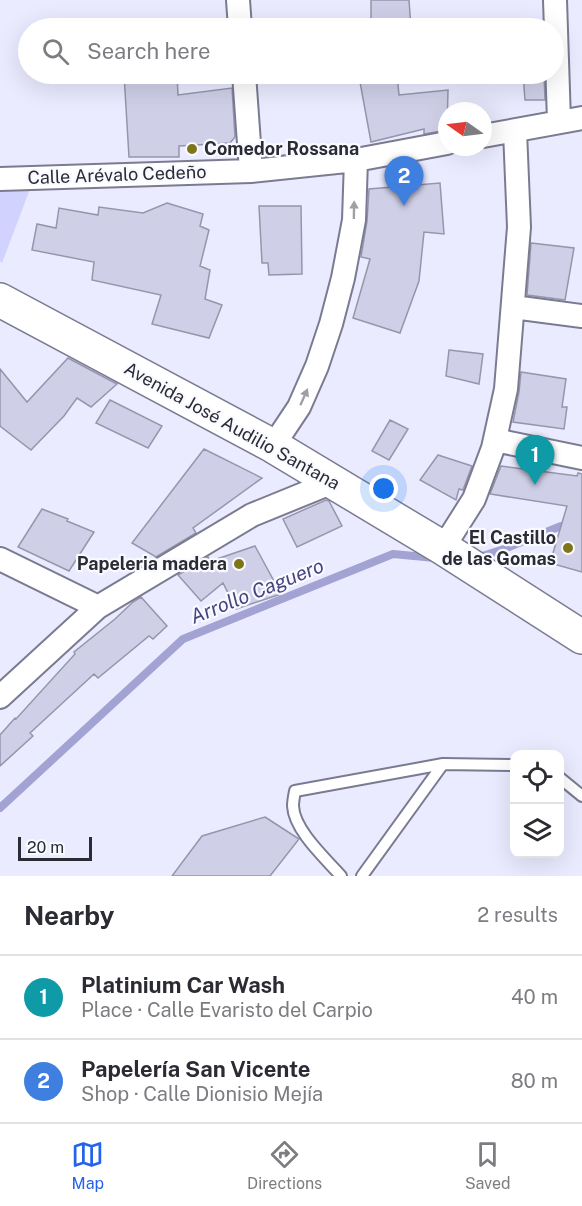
<!DOCTYPE html>
<html lang="en">
<head>
<meta charset="utf-8">
<style>
	body { margin:0; font-family:"Public Sans",sans-serif; background:#f2f2f3; color:#2b2b33 }
	.controls { position:absolute; right:18px; bottom:18px; display:grid; overflow:hidden; border-radius:12px; box-shadow:0 6px 24px #0002 }
	.controls button { width:54px; height:54px; display:grid; place-items:center; padding:0; border:0; border-bottom:2px solid #e1e1e2; background:#fff; color:#2b2b33; font:30px sans-serif }
	.compass { position:absolute; left:438px; top:102px; width:54px; height:54px; border-radius:50%; background:#fff; box-shadow:0 6px 24px #0002; rotate:284deg }
	.scale { position:absolute; left:18px; bottom:15px; width:74px; box-sizing:border-box; padding-left:6px; border:3px solid #2b2b34; border-top:0; font-size:16px; line-height:21px; white-space:nowrap; color:#2b2b34; -webkit-text-stroke:4px #f9faff; paint-order:stroke }
	.you { position:absolute; left:384px; top:489px; width:21px; height:21px; margin:-15px; border:4px solid #fff; border-radius:50%; background:#1a73e8; box-shadow:0 0 0 9px #1a73e833 }
	.badge { display:grid; place-items:center; width:39px; height:39px; border-radius:50%; background:#2563eb; color:#fff; font-size:20px; font-weight:700 }
	.pin { position:absolute; translate:-50% -50px; filter:drop-shadow(0 2px 3px #0008) }
	.pin::after { content:''; position:absolute; top:32px; width:21px; height:18px; background:inherit; clip-path:polygon(0 0,100% 0,50% 100%) }
	.list { margin:0; padding:0; list-style:none }
	h2 { display:flex; justify-content:space-between; align-items:center; height:78px; margin:0; padding:0 24px; font-size:26px }
	h2 small { font-size:20px; font-weight:400; color:#7c7c81 }
	.list li { display:grid; grid-template-columns:39px 1fr auto; gap:18px; align-items:center; box-sizing:border-box; height:84px; padding:0 24px; border-top:2px solid #e1e1e2 }
	.list b { display:block; font-size:22px; white-space:nowrap }
	.list p { margin:0; font-size:20px; white-space:nowrap; color:#7c7c81 }
	.list em { font-size:20px; font-style:normal; color:#7c7c81 }
	.icon { flex:none; width:33px; height:33px; fill:none; stroke:currentColor; stroke-width:2; stroke-linecap:round; stroke-linejoin:round }
	.map { position:relative; flex:none; width:582px; height:876px; overflow:hidden }
	.search { position:absolute; background:#fff; box-shadow:0 6px 24px #0002; left:18px; right:18px; top:18px; height:66px; display:flex; align-items:center; gap:15px; box-sizing:border-box; padding:0 21px; border-radius:33px; color:#7c7c81; font-size:22px }
	.sheet { height:246px; background:#fff }
	nav { display:flex; justify-content:space-around; align-items:center; box-sizing:border-box; height:84px; border-top:2px solid #e1e1e2; background:#fff; font-size:16px; color:#7c7c81 }
	nav a { display:grid; justify-items:center; gap:3px }
	nav .on { color:#2563eb }
	.map>svg:first-child { display:block }
	.green { fill:#d1d2fd }
	.lines { fill:none; stroke-linecap:round; stroke-linejoin:round }
	.stream { stroke:#a3a3d3; stroke-width:8 }
	.building { fill:#cfcfe8; stroke:#9595ac; stroke-width:1.5 }
	.service-casing { stroke:#7a7b91; stroke-width:14 }
	.minor-casing { stroke:#7a7b91; stroke-width:26 }
	.primary-casing { stroke:#7a7b91; stroke-width:36 }
	.service { stroke:#fff; stroke-width:10 }
	.minor { stroke:#fff; stroke-width:22 }
	.primary { stroke:#fff; stroke-width:33 }
	.oneway { fill:#a0a0a4 }
	.poi-dot { fill:#7d7518; stroke:#f9faff; stroke-width:2 }
	.labels { text-anchor:middle; stroke-width:4.5; stroke-linejoin:round; paint-order:stroke }
	.poi-label { font-size:18px; font-weight:bold; fill:#2b2b34; stroke:#f9faff; text-anchor:end }
	.street-label { font-size:18px; fill:#2b2b34; stroke:#f9faff }
	.water-label { font-size:20px; font-style:italic; fill:#474380; stroke:#f9faff }
</style>
</head>
<body>
<div class="map">
<svg width="582" height="876" viewBox="0 0 582 876">
	<rect width="100%" height="100%" fill="#eaebff"/>
	<path class="green" d="M30,189L2,263L0,261V191Z"/>
	<g class="lines">
		<path class="stream" d="M476,558L504,549L561,526L582,529
			M0,808L183,639L393,554L435,558"/>
	</g>
	<path class="building" d="M371,0H409L411,28H371Z
		M124,74H177L178,95L232,88L235,137L230,143L179,146V157H129Z
		M397,74L399,95L448,90L447,130L424,134V129L371,142L360,82Z
		M523,74H544L545,100H525Z
		M440,183L444,234L424,232L419,281L400,333L353,318L370,259L361,257L367,221L369,189Z
		M167,203L203,214L200,226L209,230L200,266L210,270L205,299L222,305L209,338L152,324L161,295L92,280L94,262L32,250L37,224L56,228L59,208L98,215L99,207L143,213Z
		M259,206H301L302,274L269,275L268,263H262Z
		M531,243L574,248L565,300L527,295Z
		M449,350L483,354L479,384L446,376Z
		M68,358L117,384L91,407L77,398L64,416L31,450L0,426V369L27,402Z
		M521,372L566,379L562,407H567L564,429L513,422L519,392Z
		M110,400L162,426L148,448L96,423Z
		M390,420L408,429L389,460L372,451Z
		M204,449L262,478L193,528L196,533L156,557L132,543Z
		M438,455L472,466L463,490L459,489L456,500L420,480Z
		M501,466L577,476L578,473L582,474V572L550,563L567,506L490,494Z
		M326,500L329,501L342,526L297,547L283,519Z
		M42,509L68,519L67,521L94,532L69,571L18,547Z
		M255,546L281,594L236,609L223,583L201,601L178,575L208,557L211,561Z
		M141,597L167,626L153,639L149,636L98,678L94,674L30,733L33,736L0,766V735L15,718L16,719L75,654L74,652L115,619L133,602Z
		M265,817L299,839L270,876H172L202,836Z"/>
	<g class="lines">
		<defs>
			<path id="service" d="M560,778L582,796
				M341,876C325,858 294,830 293,806C293,801 294,796 295,791L443,764
				M362,876L443,764L514,765"/>
			<path id="minor" d="M238,0L240,28
				M555,0L559,121
				M244,74L251,171
				M483,136L582,118
				M0,179L251,171L356,160L447,143
				M513,307L582,316
				M495,440L582,458
				M273,446L299,407L317,366L331,324L343,278L354,220L356,160
				M443,548L474,499L493,448L506,389L519,227L515,131
				M0,559L98,607
				M0,697L98,607L252,515L333,482"/>
			<path id="primary" d="M0,300L273,446L443,548L582,637"/>
		</defs>
		<use href="#service" class="service-casing"/>
		<use href="#minor" class="minor-casing"/>
		<use href="#primary" class="primary-casing"/>
		<use href="#service" class="service"/>
		<use href="#minor" class="minor"/>
		<use href="#primary" class="primary"/>
	</g>
	<defs><path id="oneway-solid" d="M-6-.8H1V-3.2L6.5 0L1 3.2V.8H-6Z" transform="scale(1.5)"/></defs>
	<g class="oneway">
		<use href="#oneway-solid" transform="translate(354 210) rotate(-89)"/>
		<use href="#oneway-solid" transform="translate(304 397) rotate(-66)"/>
	</g>
	<g class="poi-dot">
		<circle cx="192" cy="149" r="6"/>
		<circle cx="568" cy="548" r="6"/>
		<circle cx="239" cy="564" r="6"/>
	</g>
	<g class="labels">
		<g class="poi-label">
			<text x="204" y="155" text-anchor="start">Comedor Rossana</text>
			<text x="556" y="544">El Castillo<tspan x="556" dy="21">de las Gomas</tspan></text>
			<text x="227" y="570">Papeleria madera</text>
		</g>
		<g class="street-label">
			<text transform="translate(117 175) rotate(-2)" y="6">Calle Arévalo Cedeño</text>
			<text transform="translate(232 426) rotate(29)" y="6">Avenida José Audilio Santana</text>
		</g>
		<g class="water-label">
			<text transform="translate(257 591) rotate(-22)" y="7">Arrollo Caguero</text>
		</g>
	</g>
</svg>
<div class="controls">
<button><svg class="icon" aria-label="locate" viewBox="0 0 24 24"><circle cx="12" cy="12" r="6"/><path d="M12 2v4M12 18v4M2 12h4M18 12h4"/></svg></button>
<button><svg class="icon" aria-label="layers" viewBox="0 0 24 24"><path d="M12 4l9 5-9 5-9-5zM3 14l9 5 9-5"/></svg></button>
</div>
<svg class="compass" viewBox="-18 -18 36 36"><path d="M0-13l5 13h-10z" fill="#e53935"/><path d="M0 13l5-13h-10z" fill="#7c7c81"/></svg>
<div class="scale">20 m</div>
<div class="you"></div>
<div class="pin badge" style="left:535px;top:485px;background:#0f9aa8">1</div>
<div class="pin badge" style="left:404px;top:206px;background:#3f7fe0">2</div>
<div class="search"><svg class="icon" aria-label="search" viewBox="0 0 24 24"><circle cx="10" cy="10" r="6"/><path d="M15 15l6 6"/></svg>Search here</div>
</div>
<section class="sheet">
<h2>Nearby<small>2 results</small></h2>
<ul class="list">
<li><span class="badge" style="background:#0f9aa8">1</span><div><b>Platinium Car Wash</b><p>Place · Calle Evaristo del Carpio</p></div><em>40 m</em></li>
<li><span class="badge" style="background:#3f7fe0">2</span><div><b>Papelería San Vicente</b><p>Shop · Calle Dionisio Mejía</p></div><em>80 m</em></li>
</ul>
</section>
<nav>
<a class="on"><svg class="icon" aria-label="map" viewBox="0 0 24 24"><path d="M3 6l6-2 6 2 6-2v14l-6 2-6-2-6 2zM9 4v14M15 6v14"/></svg>Map</a>
<a><svg class="icon" aria-label="directions" viewBox="0 0 24 24"><path d="M12 3l9 9-9 9-9-9zM9 14v-3h6M13 9l2 2-2 2"/></svg>Directions</a>
<a><svg class="icon" aria-label="saved" viewBox="0 0 24 24"><path d="M7 4h10v16l-5-4-5 4z"/></svg>Saved</a>
</nav>
</body>
</html>
